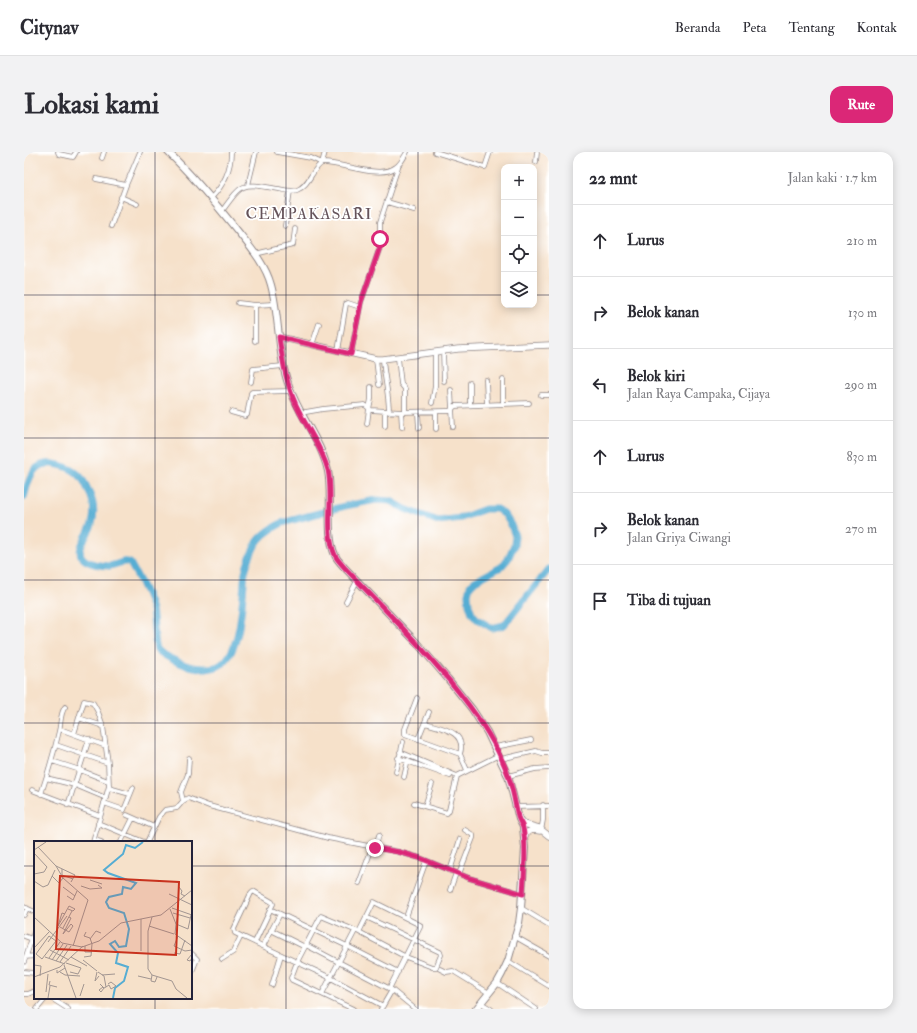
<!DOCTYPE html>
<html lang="id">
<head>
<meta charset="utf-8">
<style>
	body { margin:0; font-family:"IM FELL Double Pica",serif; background:#f2f2f3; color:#2b2b33 }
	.controls { position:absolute; right:12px; top:12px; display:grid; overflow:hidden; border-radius:8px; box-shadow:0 2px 10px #0003 }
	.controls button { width:36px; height:36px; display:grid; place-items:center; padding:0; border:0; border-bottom:1px solid #e1e1e2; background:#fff; color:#2b2b33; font:20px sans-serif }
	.stop { position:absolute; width:12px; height:12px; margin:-9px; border:3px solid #db2777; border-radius:50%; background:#fff }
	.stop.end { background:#db2777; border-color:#fff; box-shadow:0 1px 4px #0008 }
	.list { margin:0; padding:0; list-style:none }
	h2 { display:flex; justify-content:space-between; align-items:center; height:52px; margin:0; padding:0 16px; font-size:17px }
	h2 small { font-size:13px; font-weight:400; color:#7c7c81 }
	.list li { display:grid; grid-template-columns:26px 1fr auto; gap:12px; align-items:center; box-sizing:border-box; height:72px; padding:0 16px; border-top:1px solid #e1e1e2 }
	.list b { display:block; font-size:15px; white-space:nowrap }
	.list p { margin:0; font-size:13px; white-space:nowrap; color:#7c7c81 }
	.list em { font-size:13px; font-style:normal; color:#7c7c81 }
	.icon { flex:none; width:22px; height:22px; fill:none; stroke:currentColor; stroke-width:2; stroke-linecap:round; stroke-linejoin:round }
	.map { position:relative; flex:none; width:525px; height:857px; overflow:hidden; border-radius:12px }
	header { display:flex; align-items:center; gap:24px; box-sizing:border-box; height:56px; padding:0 20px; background:#fff; border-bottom:1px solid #e1e1e2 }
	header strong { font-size:19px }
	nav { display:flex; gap:22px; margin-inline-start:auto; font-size:14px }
	.intro { display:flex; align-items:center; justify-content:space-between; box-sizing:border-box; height:96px; padding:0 24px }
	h1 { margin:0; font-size:28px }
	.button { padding:10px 18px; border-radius:12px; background:#db2777; color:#fff; font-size:14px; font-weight:700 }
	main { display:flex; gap:24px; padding:0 24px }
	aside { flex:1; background:#fff; border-radius:12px; box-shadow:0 2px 10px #0003 }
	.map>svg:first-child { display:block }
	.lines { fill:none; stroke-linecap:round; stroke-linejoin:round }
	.river { stroke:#56add3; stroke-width:7 }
	.street-casing { stroke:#8c8282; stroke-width:5.5 }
	.secondary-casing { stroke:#8c8282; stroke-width:7 }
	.primary-casing { stroke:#8c8282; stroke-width:8 }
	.street { stroke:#fff; stroke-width:4 }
	.secondary { stroke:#fff; stroke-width:5.5 }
	.primary { stroke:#fff; stroke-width:6 }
	.route { stroke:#db2777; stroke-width:5 }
	.grid { fill:none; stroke:#22223b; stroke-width:1; stroke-opacity:0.55 }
	.labels { text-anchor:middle; stroke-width:3.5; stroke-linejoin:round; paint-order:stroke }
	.quarter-label { font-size:16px; letter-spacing:1px; fill:#65535a; stroke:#fff }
	.inset-river { fill:none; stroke:#56add3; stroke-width:2 }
	.inset-road { fill:none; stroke:#a19591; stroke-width:1 }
	.view { fill:#c8321e; fill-opacity:0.15; stroke:#c8321e; stroke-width:2 }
	.inset-edge { fill:none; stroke:#22223b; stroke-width:2 }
</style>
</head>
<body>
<header>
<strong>Citynav</strong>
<nav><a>Beranda</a><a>Peta</a><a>Tentang</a><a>Kontak</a></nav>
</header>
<div class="intro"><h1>Lokasi kami</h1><a class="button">Rute</a></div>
<main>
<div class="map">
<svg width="525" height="857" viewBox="0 0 525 857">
	<rect width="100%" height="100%" fill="#fff"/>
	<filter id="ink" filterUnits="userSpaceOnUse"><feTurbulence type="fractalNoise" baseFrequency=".025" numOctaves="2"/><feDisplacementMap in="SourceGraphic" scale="8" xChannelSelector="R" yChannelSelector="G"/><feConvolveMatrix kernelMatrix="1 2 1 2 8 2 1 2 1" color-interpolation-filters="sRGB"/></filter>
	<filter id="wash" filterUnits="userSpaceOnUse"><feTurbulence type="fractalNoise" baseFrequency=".012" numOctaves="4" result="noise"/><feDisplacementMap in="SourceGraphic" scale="16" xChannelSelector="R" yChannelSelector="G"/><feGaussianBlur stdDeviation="0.9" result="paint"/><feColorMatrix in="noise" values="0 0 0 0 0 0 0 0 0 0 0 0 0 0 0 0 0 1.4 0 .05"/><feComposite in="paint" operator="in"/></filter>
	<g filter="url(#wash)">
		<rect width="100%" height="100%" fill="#f6e1ca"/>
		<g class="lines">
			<path class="river" d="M0,345C3,336 5,322 14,315C24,308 45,314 54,322C59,326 62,333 65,340C70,350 71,361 68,372C66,380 51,398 58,405C63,412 78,414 86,414C93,413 101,407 106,411C114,426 124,441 128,458C130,467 130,491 133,497C137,503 157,512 165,514C172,516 184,517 192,515C219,506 218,443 221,420C223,412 227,402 231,394C236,384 248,376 258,371L321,354L352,348L367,349L381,357L414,369L437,366L461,357H473L481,363L487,373L491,384L490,393L484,407L477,415L451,429L446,434L444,442L445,452L448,461L453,467L468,476L480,473L525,417"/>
		</g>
	</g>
	<g filter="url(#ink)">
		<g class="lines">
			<defs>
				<path id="street" d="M34,0L35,2L49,5L52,0
					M253,0L287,6L298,11L301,0
					M411,0L460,15H461L466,0
					M78,6L80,0
					M512,10L513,0
					M72,27L102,33
					M224,33L232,0
					M97,45L113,52
					M187,46C200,33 207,18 207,0
					M363,50L390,58
					M198,59C220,29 218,31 255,37C260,38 267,40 273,38C285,34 288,17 298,11C317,10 356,28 372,15C377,12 380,5 383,0
					M87,74L102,33L116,0
					M261,74L266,39
					M231,102L269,93L271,77
					M214,151L231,153L250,152
					M231,153V189
					M288,193L295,172
					M314,199L322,152L324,151L336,155
					M419,199L420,229
					M327,202L337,150L356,95V70L374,15
					M374,206L377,232L381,237V260
					M352,207L355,233
					M359,207C360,225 365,242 365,260
					M462,228L463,252
					M227,230L229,217L259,214
					M446,231V253
					M427,238L429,275
					M517,243H525
					M408,251L411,234V200
					M479,252V228
					M345,257L347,247V235
					M361,259V274
					M207,260L221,264L223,263L227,241L228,240L266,239
					M377,260L378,275
					M412,260V277
					M276,261L299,257L341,253L347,258L377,260L423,259H426L431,254L505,251
					M394,261L395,276
					M343,272L345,257
					M322,450L333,429
					M393,546L381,577V582L436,602L443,618
					M55,566L79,574
					M401,571C417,576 443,579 436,602
					M36,577L82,594
					M50,582L60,549L69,551L74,560L79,574L84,611L85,634L69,690
					M394,587L405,560
					M32,593L84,611
					M471,595L507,588
					M376,600L433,624
					M374,606L426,624
					M477,607L512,599L518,601H525
					M28,609L56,618L84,629
					M372,620L379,590
					M484,624L511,617L525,616
					M380,625L384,608
					M22,626L51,633L82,646
					M85,636L106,642
					M8,638L76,664
					M17,642C24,621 30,601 35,579C37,572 36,561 41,555
					M159,649L157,640L164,622L165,606
					M80,651L100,658L109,636
					M390,651L423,661L425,658L433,624L475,603
					M44,653L65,587
					M401,654L408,632
					M492,655L525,654
					M103,663L130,675
					M74,671L120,690
					M517,679L519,668V653
					M70,688L77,690
					M97,690L109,666
					M123,690L135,665L141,658L153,656L159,649L164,646L185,654L304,686L375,700L396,706L445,726L499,742
					M351,696L355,683
					M426,719L436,687
					M435,722L449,686V683L441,678
					M335,731L348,696
					M426,738L432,721
					M0,755L11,760
					M497,756L525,773
					M246,757L323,794L374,820
					M0,763L3,756
					M382,765L402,709
					M247,778L281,795
					M335,780L350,750L396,773V775L365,837
					M0,784L8,787H11
					M490,784L525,804
					M231,790L249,752L248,750L229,739L227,741L210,777L211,781L217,784L307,826L359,854
					M282,793L368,838L391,857
					M239,794L256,762
					M167,801L173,807L167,822
					M1,805L11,804
					M198,807L209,800L217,784
					M484,809L525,834
					M0,810L11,777
					M416,817L422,820L429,819L465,841
					M0,820L11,821
					M473,831L512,857
					M248,833L257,803
					M0,842H4L11,839
					M298,842L331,779
					M27,846L44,857
					M457,851L467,857
					M13,857L22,846
					M329,857L268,828L267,826L273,810L297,764L335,780L382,805L408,815H412L417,803L416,800L342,765
					M357,857L368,838"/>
				<path id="secondary" d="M255,185L352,207H359L434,197L525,193
					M496,668L500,672L515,676L525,684
					M500,686L503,680L509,678L516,679"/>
				<path id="primary" d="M144,0C170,25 193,53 216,82C228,97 242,114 247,133C256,166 253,202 265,234C275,264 297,288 304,319C309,345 301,381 311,403C313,408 317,411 320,415L392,490L424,527L448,557L463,580L484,624L495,667L499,675L501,696L497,756L495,771L484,809L478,822L473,831L452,857"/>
			</defs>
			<use href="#street" class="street-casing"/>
			<use href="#secondary" class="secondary-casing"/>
			<use href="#primary" class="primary-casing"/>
			<use href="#street" class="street"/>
			<use href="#secondary" class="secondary"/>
			<use href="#primary" class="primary"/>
		</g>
	</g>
	<g class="lines" filter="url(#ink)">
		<path class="route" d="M351,696L375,700L396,706L445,726L499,742C500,723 503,694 499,676C498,672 495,669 494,665C491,651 489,637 484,623C474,594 456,567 437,543C401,497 360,457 320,415C317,411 313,408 311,403C300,379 310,345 304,318C298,296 286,281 276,261C263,237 259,212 255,185L327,202L337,150L356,95V87"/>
	</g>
	<path class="grid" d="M131,0V690M262,0V857M394,0V857M0,143H480M510,143H525M0,286H525M0,428H525M0,571H525M0,714H11M167,714H525M131,846V857"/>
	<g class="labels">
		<g class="quarter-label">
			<text x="285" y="67">CEMPAKASARI</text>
		</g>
	</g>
	<g transform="translate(10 689)">
		<rect width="158" height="158" fill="#f6e1ca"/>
		<path class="inset-river" d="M79,157L81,147L90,140L94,126L82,122L84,112L76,103L81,100L85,106L92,105L95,88L90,72L75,67L72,61L75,56L88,53L89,46L97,48L102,42L74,32L70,29L89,13L92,4L101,7L109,1"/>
		<path class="inset-road" d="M4,6L22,25L29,37L54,59L39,105M0,9L12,1M0,12L13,26L10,31L0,33M22,25L41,34L37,41M28,28V34L39,38M18,35L25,42L29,37M56,39L68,43M0,40L9,46L14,44L21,29M47,45L56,48L68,47L64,44M29,46L41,55M145,46L148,50L147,53L151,55M135,53L158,64M33,55L39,59L43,50M138,67L158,74M136,68L142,83L141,93L158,105M139,72L156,77M144,74L142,83L154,88L157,74M0,76L28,102L48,106L65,100L87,82L127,74L158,49M35,76L37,77L29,93L37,83M118,76L114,90V128L118,134L138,140L142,148L153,157M24,85L35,65L41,68L39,70L34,68M24,85L28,72L31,73M115,85L140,93M26,86L35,91L39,85L37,83M29,87L38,70M52,91L50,95L56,97L58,103M15,95L22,100L8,118L2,113ZM144,95L140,105L151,110L158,109M56,98L62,90L67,92M14,101L33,75M51,105V111H58M0,107L15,91M16,109L35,119M107,110V78M140,112L146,113L151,99M158,113L153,119L156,120L158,117M11,116L31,123M37,116L53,125M50,116L57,115L58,103M15,117L26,101M18,119L29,103M49,119L63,130M22,120L33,104M26,121L37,105M32,122L47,127L44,133L36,131M0,124L7,125L6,135M30,124L42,157M23,129V132L31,127M26,131L31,134L46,135M63,131L61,140L65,135M64,131L70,135L72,146L70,147L66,143L67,144M68,134L81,133M118,134L117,140L121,141L123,136M104,135L117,138M0,136L26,126L49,105M16,140L15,144L23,146M69,146L65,149L67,151L70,147M72,146L75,144L77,148L82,145L77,141L74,143M12,151L14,133M46,155L50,143M14,157L16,145"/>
		<path class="view" d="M26,35L145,41L142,114L22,108Z"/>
		<rect width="158" height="158" class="inset-edge"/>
	</g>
</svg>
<div class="controls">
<button>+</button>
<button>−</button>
<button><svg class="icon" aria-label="locate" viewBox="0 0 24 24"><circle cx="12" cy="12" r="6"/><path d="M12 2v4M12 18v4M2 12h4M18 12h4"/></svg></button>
<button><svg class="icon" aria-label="layers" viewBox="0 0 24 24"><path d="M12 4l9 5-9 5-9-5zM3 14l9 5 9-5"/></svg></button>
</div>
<div class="stop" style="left:356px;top:87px"></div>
<div class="stop end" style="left:351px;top:696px"></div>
</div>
<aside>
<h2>22 mnt<small>Jalan kaki · 1.7 km</small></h2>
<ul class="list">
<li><svg class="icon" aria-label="ahead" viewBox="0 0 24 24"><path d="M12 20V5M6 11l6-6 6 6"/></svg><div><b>Lurus</b></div><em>210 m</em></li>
<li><svg class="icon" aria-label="right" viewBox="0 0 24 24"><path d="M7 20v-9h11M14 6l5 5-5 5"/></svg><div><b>Belok kanan</b></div><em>130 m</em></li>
<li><svg class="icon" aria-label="left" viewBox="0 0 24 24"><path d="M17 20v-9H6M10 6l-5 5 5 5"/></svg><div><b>Belok kiri</b><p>Jalan Raya Campaka, Cijaya</p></div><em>290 m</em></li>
<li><svg class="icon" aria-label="ahead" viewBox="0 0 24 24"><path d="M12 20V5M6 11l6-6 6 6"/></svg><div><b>Lurus</b></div><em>830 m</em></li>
<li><svg class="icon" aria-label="right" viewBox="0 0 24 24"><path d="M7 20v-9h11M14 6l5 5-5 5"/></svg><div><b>Belok kanan</b><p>Jalan Griya Ciwangi</p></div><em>270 m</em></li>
<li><svg class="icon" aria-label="arrive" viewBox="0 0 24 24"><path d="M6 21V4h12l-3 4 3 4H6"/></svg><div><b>Tiba di tujuan</b></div></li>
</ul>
</aside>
</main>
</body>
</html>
